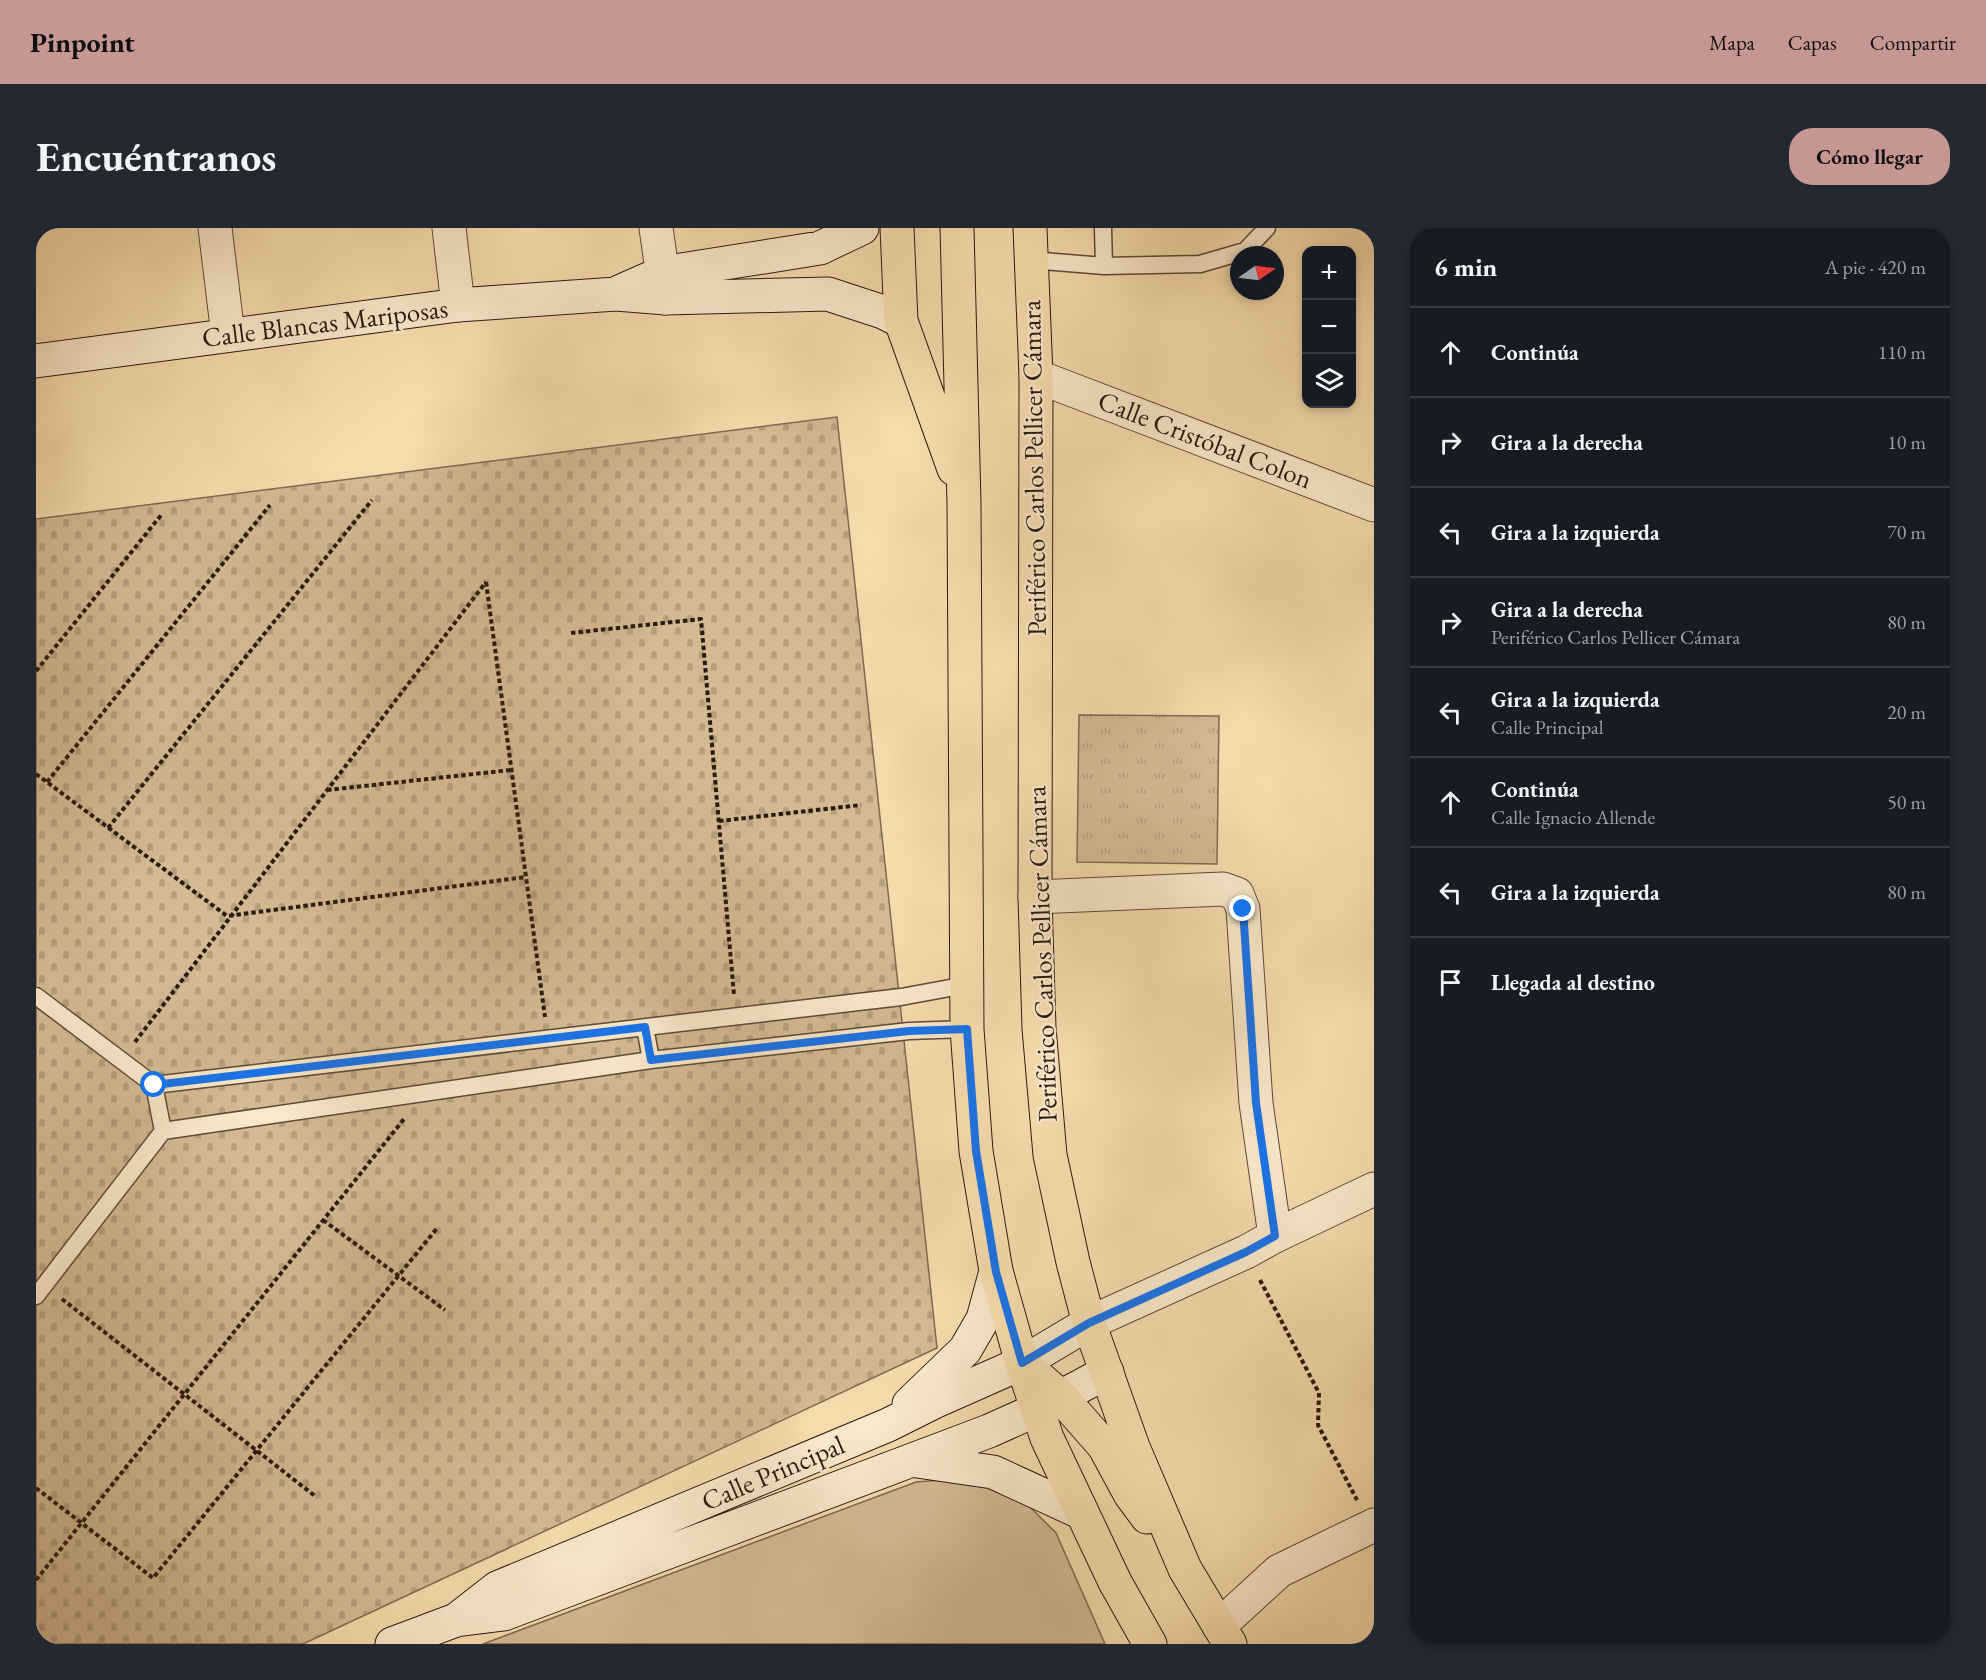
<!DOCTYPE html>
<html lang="es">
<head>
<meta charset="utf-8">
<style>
	body { margin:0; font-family:"EB Garamond",serif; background:#242831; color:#f1f3f6 }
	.controls { position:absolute; right:18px; top:18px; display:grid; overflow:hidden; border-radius:12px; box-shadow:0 3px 9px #0003 }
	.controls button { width:54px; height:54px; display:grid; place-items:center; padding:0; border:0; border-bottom:2px solid #363941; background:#171b24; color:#f1f3f6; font:30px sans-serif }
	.compass { position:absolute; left:1194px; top:18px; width:54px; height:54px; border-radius:50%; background:#171b24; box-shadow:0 3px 9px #0003; rotate:76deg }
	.stop { position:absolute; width:18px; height:18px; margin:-14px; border:4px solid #1a73e8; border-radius:50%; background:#fff }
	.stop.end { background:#1a73e8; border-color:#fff; box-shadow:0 2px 6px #0008 }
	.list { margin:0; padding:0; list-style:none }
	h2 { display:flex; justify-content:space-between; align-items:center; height:78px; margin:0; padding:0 24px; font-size:26px }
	h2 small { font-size:20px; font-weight:400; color:#9ea1a6 }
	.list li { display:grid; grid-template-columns:39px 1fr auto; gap:18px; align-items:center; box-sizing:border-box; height:90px; padding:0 24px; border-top:2px solid #363941 }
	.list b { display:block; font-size:22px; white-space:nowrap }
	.list p { margin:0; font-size:20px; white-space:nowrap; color:#9ea1a6 }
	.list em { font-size:20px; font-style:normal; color:#9ea1a6 }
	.icon { flex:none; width:33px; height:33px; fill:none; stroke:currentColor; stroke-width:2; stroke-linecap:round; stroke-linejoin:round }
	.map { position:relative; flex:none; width:1338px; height:1416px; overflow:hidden; border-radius:24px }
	header { display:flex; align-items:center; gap:36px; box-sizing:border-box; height:84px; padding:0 30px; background:#c59692; color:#111 }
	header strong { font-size:28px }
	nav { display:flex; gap:33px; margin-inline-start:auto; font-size:21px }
	.intro { display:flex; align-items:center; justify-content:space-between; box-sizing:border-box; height:144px; padding:0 36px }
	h1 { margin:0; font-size:42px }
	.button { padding:15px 27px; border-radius:24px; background:#c59692; color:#111; font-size:21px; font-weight:700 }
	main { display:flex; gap:36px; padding:0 36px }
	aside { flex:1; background:#171b24; border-radius:24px; box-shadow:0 3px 9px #0003 }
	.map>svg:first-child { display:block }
	.grass { fill:#d3ba92; stroke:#7e6a52; stroke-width:1.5 }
	.cemetery { fill:url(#cemetery-stones); stroke:#7e6a52; stroke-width:1.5 }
	.park { fill:url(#park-tufts); stroke:#7e6a52; stroke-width:1.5 }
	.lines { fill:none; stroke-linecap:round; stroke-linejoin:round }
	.lane-casing { stroke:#5c4a39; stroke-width:19 }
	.street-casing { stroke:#5c4a39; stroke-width:35 }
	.secondary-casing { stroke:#291a13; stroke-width:35 }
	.primary-casing { stroke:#291a13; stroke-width:35 }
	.path { stroke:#291a13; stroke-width:4; stroke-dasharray:4.5 3; stroke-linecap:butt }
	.lane { stroke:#f9e8c9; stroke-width:16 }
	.street { stroke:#f9e8c9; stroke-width:33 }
	.secondary { stroke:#f9e8c9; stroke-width:33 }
	.primary { stroke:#f6dbac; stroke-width:33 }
	.route { stroke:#1a73e8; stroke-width:8 }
	.labels { text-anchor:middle; stroke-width:4.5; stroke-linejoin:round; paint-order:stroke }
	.street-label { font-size:27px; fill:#291a13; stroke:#f9e8c9 }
</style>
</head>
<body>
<header>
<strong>Pinpoint</strong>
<nav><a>Mapa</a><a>Capas</a><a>Compartir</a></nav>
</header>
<div class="intro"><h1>Encuéntranos</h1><a class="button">Cómo llegar</a></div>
<main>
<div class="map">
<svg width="1338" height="1416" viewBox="0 0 1338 1416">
	<defs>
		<pattern id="cemetery-stones" width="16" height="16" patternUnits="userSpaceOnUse" patternTransform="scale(1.5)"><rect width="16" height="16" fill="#d3ba92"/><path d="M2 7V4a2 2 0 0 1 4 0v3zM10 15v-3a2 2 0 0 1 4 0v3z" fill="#b59f7d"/></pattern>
		<pattern id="park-tufts" width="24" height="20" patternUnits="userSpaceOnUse" patternTransform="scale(1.5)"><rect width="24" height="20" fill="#d3ba92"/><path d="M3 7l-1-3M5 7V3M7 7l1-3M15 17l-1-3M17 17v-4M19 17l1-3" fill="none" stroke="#b59f7d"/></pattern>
	</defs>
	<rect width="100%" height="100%" fill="#f6dbac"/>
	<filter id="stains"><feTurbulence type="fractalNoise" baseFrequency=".00333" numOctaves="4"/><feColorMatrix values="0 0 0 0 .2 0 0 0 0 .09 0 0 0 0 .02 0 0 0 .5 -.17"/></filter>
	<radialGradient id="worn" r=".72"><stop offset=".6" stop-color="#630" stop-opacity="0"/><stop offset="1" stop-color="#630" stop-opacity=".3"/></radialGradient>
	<path class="grass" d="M917,1251L957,1259L992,1277L1020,1305L1069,1416H447L880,1254Z"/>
	<path class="cemetery" d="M801,189L901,1120L267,1416H0V291Z"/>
	<path class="park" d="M1043,487L1183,488L1181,636L1041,634Z"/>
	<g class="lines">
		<defs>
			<path id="lane" d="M1067,0L1068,38
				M995,32L1068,38L1164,36L1209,23L1231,0
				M0,768L118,857L865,769L930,757
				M609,799L615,832
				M118,857L127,903
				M0,1068L127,903L615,832L873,803L931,801"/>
			<path id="street" d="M179,0L192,107
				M413,0L422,77
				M620,0L630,70
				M1000,148L1338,277
				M999,669L1187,661L1201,666L1207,681L1220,875L1239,1008
				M1053,1095L1210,1024L1239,1008L1338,961
				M1183,1398L1243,1343L1338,1297"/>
			<path id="secondary" d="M583,64L626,45L784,20L826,0
				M0,133L422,77L580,66L630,70L792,66L847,84L865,93
				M873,1176L929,1122L947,1091L960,1043
				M881,1233L957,1244L1044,1284
				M420,1392L461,1360L852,1197L898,1174L986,1135L1053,1095
				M356,1416L420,1392L468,1386L953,1203L1002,1181L1071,1144"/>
			<path id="primary" d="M861,0L865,93L918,241
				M921,0L928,275L931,801L940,923L960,1043L986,1135L1011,1210L1079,1354L1114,1416
				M994,0L1000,148L999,669L1003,800L1014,927L1037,1034L1053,1095L1097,1219L1149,1341L1194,1416
				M986,1135L1025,1169L1068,1218L1094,1266L1111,1289"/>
		</defs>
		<use href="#lane" class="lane-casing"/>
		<use href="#street" class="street-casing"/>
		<use href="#secondary" class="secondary-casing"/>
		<use href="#primary" class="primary-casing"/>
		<path class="path" d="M450,354L509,789
			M535,405L665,391L698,767
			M0,443L126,286
			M0,546L191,688L490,649
			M11,554L234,277
			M291,562L475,542
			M683,593L825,577
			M72,600L336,272
			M99,814L450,354
			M287,992L409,1082
			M1224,1052L1283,1165L1282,1197L1321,1272
			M26,1071L279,1268
			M0,1260L117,1350L402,999
			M0,1352L368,891"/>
		<use href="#lane" class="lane"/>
		<use href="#street" class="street"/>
		<use href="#secondary" class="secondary"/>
		<use href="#primary" class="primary"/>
	</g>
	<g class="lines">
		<path class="route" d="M118,857L609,799L615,832L873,803L931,801L940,923L960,1044L986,1135L1053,1095L1210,1024L1239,1008L1220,875L1207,681"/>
	</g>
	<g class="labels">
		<g class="street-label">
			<text transform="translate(289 95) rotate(-7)" y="9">Calle Blancas Mariposas</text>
			<text transform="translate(1169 212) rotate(21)" y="9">Calle Cristóbal Colon</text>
			<text transform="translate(998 240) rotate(-91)" y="9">Periférico Carlos Pellicer Cámara</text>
			<text transform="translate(1006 726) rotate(-92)" y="9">Periférico Carlos Pellicer Cámara</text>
			<text transform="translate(737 1245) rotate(-23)" y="9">Calle Principal</text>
		</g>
	</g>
	<rect width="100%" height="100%" filter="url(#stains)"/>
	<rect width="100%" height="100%" fill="url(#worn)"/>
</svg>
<div class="controls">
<button>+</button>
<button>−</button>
<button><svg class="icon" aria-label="layers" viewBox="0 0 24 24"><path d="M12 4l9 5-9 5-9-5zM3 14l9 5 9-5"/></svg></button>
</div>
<svg class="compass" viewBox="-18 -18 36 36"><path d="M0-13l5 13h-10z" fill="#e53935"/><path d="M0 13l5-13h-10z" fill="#9ea1a6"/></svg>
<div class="stop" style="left:118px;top:857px"></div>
<div class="stop end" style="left:1207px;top:681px"></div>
</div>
<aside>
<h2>6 min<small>A pie · 420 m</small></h2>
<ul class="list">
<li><svg class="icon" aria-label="ahead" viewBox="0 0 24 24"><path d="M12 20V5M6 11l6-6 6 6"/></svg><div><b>Continúa</b></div><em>110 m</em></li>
<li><svg class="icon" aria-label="right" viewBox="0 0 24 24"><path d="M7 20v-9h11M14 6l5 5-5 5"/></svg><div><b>Gira a la derecha</b></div><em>10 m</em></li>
<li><svg class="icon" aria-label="left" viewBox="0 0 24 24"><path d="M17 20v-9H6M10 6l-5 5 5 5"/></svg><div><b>Gira a la izquierda</b></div><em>70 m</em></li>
<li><svg class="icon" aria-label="right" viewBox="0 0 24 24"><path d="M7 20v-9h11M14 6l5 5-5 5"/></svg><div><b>Gira a la derecha</b><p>Periférico Carlos Pellicer Cámara</p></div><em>80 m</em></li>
<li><svg class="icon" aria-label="left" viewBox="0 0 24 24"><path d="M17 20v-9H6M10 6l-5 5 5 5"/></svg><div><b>Gira a la izquierda</b><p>Calle Principal</p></div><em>20 m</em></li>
<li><svg class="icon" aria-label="ahead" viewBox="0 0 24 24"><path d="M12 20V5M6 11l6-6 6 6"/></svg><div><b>Continúa</b><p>Calle Ignacio Allende</p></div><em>50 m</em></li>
<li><svg class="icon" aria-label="left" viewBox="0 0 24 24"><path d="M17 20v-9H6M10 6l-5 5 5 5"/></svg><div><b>Gira a la izquierda</b></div><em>80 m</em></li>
<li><svg class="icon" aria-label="arrive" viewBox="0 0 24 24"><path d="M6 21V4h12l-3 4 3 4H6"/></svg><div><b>Llegada al destino</b></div></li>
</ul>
</aside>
</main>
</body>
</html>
